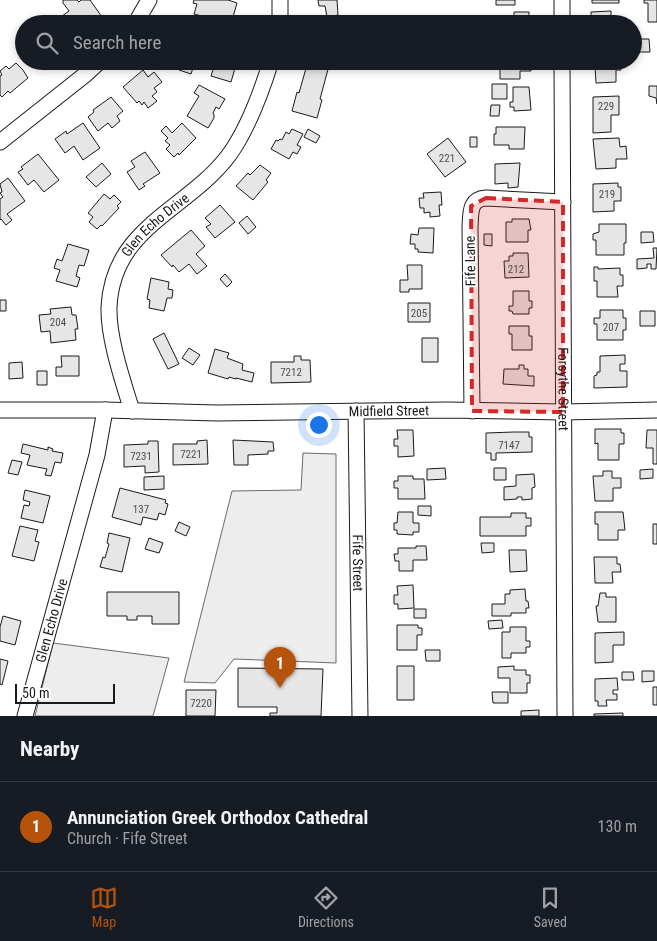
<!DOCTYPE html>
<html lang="en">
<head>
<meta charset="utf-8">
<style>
	body { margin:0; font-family:"Roboto Condensed",sans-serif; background:#20242c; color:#f1f3f6 }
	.scale { position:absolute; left:15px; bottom:12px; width:100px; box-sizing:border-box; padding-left:5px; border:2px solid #1a1a1a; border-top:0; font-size:14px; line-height:18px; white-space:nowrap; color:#1a1a1a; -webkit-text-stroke:4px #fff; paint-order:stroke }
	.you { position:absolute; left:318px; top:424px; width:18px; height:18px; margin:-12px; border:4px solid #fff; border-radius:50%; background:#1a73e8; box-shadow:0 0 0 8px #1a73e833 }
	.badge { display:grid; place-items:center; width:32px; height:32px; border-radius:50%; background:#b45309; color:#fff; font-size:16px; font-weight:700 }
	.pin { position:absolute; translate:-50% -41px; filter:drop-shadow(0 1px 2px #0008) }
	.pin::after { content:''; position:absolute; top:26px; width:18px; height:15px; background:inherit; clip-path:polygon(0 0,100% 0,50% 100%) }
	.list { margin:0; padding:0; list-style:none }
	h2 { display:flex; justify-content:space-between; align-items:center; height:65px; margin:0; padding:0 20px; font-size:21px }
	h2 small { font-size:16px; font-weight:400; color:#9ea1a6 }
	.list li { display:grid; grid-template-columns:32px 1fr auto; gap:15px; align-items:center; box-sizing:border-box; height:90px; padding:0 20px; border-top:1px solid #363941 }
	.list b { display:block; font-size:19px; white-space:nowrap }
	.list p { margin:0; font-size:16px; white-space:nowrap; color:#9ea1a6 }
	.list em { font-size:16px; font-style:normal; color:#9ea1a6 }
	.icon { flex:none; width:28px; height:28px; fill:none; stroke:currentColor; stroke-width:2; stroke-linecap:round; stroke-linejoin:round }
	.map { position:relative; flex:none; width:657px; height:716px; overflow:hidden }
	.search { position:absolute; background:#171b24; box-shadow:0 2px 8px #0003; left:15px; right:15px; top:15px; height:55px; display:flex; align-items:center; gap:12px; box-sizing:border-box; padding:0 18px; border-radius:28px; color:#9ea1a6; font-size:19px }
	.sheet { height:155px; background:#171b24 }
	nav { display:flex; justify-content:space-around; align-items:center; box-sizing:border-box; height:70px; border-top:1px solid #363941; background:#171b24; font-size:14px; color:#9ea1a6 }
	nav a { display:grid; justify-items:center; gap:2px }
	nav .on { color:#b45309 }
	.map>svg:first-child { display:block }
	.parking { fill:#ededed; stroke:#6a6a6a }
	.building { fill:#e6e6e6; stroke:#1a1a1a }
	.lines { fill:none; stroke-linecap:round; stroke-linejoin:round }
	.minor-casing { stroke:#1a1a1a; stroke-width:17 }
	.minor { stroke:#fff; stroke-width:15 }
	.marked { fill:#d62828; fill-opacity:0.2; stroke:#d62828; stroke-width:4; stroke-dasharray:10 6; stroke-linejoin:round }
	.labels { text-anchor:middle; stroke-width:4; stroke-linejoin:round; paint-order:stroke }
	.number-label { font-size:11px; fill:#4d4d4d }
	.street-label { font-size:14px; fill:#1a1a1a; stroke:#fff }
</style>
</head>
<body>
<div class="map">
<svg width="657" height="716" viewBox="0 0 657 716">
	<rect width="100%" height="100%" fill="#fff"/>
	<path class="parking" d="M303,453L336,454V663L234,659L215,683L184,682L232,491L301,490Z
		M53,643L169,658L153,716H35Z"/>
	<path class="building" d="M63,0H77L79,2L81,0H90L102,17L93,24L89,20L84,24H61L58,19L69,11L63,3Z
		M194,0H228L237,3L231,24L194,14L197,4L193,3Z
		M318,0H337L338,15L327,17L325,6H319Z
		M496,0H515V5H496Z
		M592,0H619V3H592Z
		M644,0H657V22H648V3H644Z
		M611,11V24H591V12Z
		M514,12H529V24H514Z
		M638,39H649L650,52H639Z
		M38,61H56L45,70Z
		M182,61L194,65L191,74L179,70Z
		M216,61H237L231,82L211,76Z
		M308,61L330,62L320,99L322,100L317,118L292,111L297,92L299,93Z
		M504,61H532L531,71H520V79H500V67H504Z
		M593,61H621V70H616V82L596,83L595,67H593Z
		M16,63L23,70L28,78L10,93L8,91L2,97L0,95V76L2,75L0,71L6,66L9,69Z
		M143,70L148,77L154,72L162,82L154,88L157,92L152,96L157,101L148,108L144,102L142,105L139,101L137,103L123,87Z
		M492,84H507V99H492Z
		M199,85L225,99L219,109L216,107L213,113L214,115V118L208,128L187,116L199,96L194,93Z
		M649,86H657V104L656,98L649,96Z
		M513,87H529L531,110L514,111V107H510V102H513Z
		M619,96V115H611V132L593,133V97Z
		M111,97L123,111L117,116L120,121L112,128L108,123L98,131L88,117L94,112L93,110Z
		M491,105H500L499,116H490Z
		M83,123L100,148L83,160L74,146L65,153L55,139L66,131L67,134Z
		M182,123L196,138L179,155L178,153L174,157L166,149L170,145L165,141L168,138L161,131L166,126L172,133Z
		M496,127H525L524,149H509V145H494V134H496Z
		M292,129L303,134L297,145L301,147L297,154L293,152L289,159L271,149L276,140L278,141L280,139L282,140L286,132L289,134Z
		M308,129L320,136L316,143L304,137Z
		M470,137H477V147H470Z
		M448,138L466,162L445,177L427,154Z
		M619,138L620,147L626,146L627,159H616V168L596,169L593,139Z
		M145,152L160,173L143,184L145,186L139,190L127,172L135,167L131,161Z
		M38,154L59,180L44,192L34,180L28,185L18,172L23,169L21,167Z
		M102,163L111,174L96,187L86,177Z
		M520,163L518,187L508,188V183L495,184V164Z
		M260,165L271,173L266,180L268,182L253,200L236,186L248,173L250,175Z
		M8,178L25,201L7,214L12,220L6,225L1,219L0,220V199L3,197L0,193L2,192L0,184Z
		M618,183V187H621V201H614V211L593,212V184Z
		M441,192L442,205H439L440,216L430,217V212L424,213V208H420L419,198H424L423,193Z
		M104,194L110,199L114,195L121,202L117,206L119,208L102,226L101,225L97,229L89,222L93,217L88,213Z
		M220,205L235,222L215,238L206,227L211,224L205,218Z
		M247,216L256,227L248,234L239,223Z
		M512,219H529L531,230H528V242H506V222H512Z
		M599,224H626V243H624V255H596V240H593V234L599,232Z
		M419,228H434L433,253L418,252V249H415V244H410L411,234L418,235Z
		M191,230L205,246L196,254L207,266L197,274L189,264L179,272L173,265L172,267L161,255Z
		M641,232H653L654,242L641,243Z
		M484,234H492V246L484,245Z
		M68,244L89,250L84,266L79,265L76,276L80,278L77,287L56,281L60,270L54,268L57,259L62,261Z
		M653,248H657L656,269H651V264H647V268L637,269V259L654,258Z
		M513,253H528L529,277L505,278L504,261H509V256H513Z
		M407,265H422V289H409V292H400V280H408Z
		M594,267H598V269L620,268V275H623V286H617L618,297H597V281H594Z
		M225,274L232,282L227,287L220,279Z
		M151,278L169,282L168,289L173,290L172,298H167L164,311L149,308L150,300L147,299Z
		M513,291H529V301H532V308H529V314H513L512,311H509V306H513Z
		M0,300H6V311H0Z
		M408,303H430V322H408Z
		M71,307L72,315H76L78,329H75L76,340L51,343L50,331L41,332L39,315L51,314L50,309Z
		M600,310H623V318H626V330H623V340H597V324H594V318H600Z
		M640,311H655V326H640Z
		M509,326H529V336H532V350H512V334H509Z
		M164,333L179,364L168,369L153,339Z
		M422,338H438V362H422Z
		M189,348L200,355L193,365L182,358Z
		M215,349L229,353L227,358L243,364L242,370L254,373L252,382L236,378V379L229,377L228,379L208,373Z
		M625,355V364H620V371H627V387L594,388V376L597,375V372H600V356Z
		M61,356H79V376H56V367H62Z
		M294,356H301V360H310L311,382L271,383V362H294Z
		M22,362L23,378L9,379V363Z
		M519,365H524V369H528V376H534V386L503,384L504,369H519Z
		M37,371H47V385H37Z
		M595,429H621V433H624V444H619V460H598V443L595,444Z
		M397,430H413L414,456L398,457V446H394V439H398Z
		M647,430H657V464H653V448H646Z
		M514,432H529V437H532V452L496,453V460H491V453H486V433Z
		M207,440L208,464L173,465V444H197V441Z
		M233,440L273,442L274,451H268V454L248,455V465H234Z
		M148,441H158L159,472L145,473V466L124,467V445L148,444Z
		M23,444L48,450V447L53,449L52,451L63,453L61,463L55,462L51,476L45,475L47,469L27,465L30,455L21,453Z
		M12,460L22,462L18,475L8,473Z
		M445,468L446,479L427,480V469Z
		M494,468H506V480H494Z
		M653,469V478L640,479V470Z
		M603,471H612V478H621V488H613V501H595L593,476H603Z
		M534,474L535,487L532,488V499L522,500V497H517V499L504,500V487L516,486V475Z
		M164,476V489L144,490V477Z
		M398,476H413V479H424L425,499H398V488H394V481H398Z
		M120,488L166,500L165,503L168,504L165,515L159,513L157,520L143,517L141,525L112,517Z
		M25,490L50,496L43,523L21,518L24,505L29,506L30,502L23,500Z
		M418,506H431V516L418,515Z
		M398,512H413V523H419V532H413V535L397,534V530H394V523H397Z
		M595,512H623L625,530H618V540H598V524H595Z
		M511,513H526V518H531V526H526V536H480V517H511Z
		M179,522L190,527L186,536L175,531Z
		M653,524H657V544H653Z
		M20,526L38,530L35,541L39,542L34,561L12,556Z
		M109,533L130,538L122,572L100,567L103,557L105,558L109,544L107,543Z
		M149,538L163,543L159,553L145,549Z
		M481,543H494V552L482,553Z
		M416,546H426L427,560H413V571H399V561H395L394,554H398V548H416Z
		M509,550H526L527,571L510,572Z
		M594,557H617V564H620L621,572H612L613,583H595Z
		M413,585L414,608L398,609V604H394V595H398L397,586Z
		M525,589L526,601H528L529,608H526V613H511V616H492V604H505V594H510V590Z
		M107,592H179V624H152V616H137V620H127V616H107Z
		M600,593H606V597H616V622H598L596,606H598Z
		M414,609H426V618H414Z
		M3,616L21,621L15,645L0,641V627Z
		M502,620L503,628L489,629L488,621Z
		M397,625H418V628H422V635H417V650H397Z
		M510,627H526V641H530V647H526V653H511V658H502V632H510Z
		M624,632V645H613V662L595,663V633Z
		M425,650H440V661H426Z
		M0,659L8,661L2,685L0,684Z
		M397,666H414V700H397Z
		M514,666V670H526V675H530V683H527V693H510V678H498V667Z
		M238,668L323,669L321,716H270V713H277V707H238Z
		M642,671H654V681L642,682Z
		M622,672H633L634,680H622Z
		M617,678L618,690H613V694H617V700H606L607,706H598V701H595V679Z
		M653,687H657V705H653Z
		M186,690H216L215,716H186Z
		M492,692H508V703H493Z
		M539,710V716H521V711Z
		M623,713V716H594V714Z"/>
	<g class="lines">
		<defs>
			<g id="minor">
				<path d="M562,0V24"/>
				<path d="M135,24L149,0"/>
				<path d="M280,24V0"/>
				<path id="s1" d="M562,61L565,716"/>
				<path d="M0,142L86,74L100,61"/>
				<path id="s2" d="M0,410H105L217,413L447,410L563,412L657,410"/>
				<path id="s3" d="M132,411C123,381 108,338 109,307C113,226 187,211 229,155C247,130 262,90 271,61"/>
				<path id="s4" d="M356,411L360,716"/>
				<path d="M472,411L470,227C471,213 469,199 486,198L563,202"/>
				<path id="s5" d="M25,716L97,455L105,410"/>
			</g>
		</defs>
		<use href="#minor" class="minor-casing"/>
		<use href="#minor" class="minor"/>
	</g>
	<path class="marked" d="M486,198L563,202V412L472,411L471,206Z"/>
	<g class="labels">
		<g class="number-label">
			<text x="606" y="110">229</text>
			<text x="447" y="162">221</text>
			<text x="607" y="198">219</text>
			<text x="516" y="273">212</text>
			<text x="419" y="317">205</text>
			<text x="58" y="326">204</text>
			<text x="611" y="331">207</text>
			<text x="291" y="376">7212</text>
			<text x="509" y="449">7147</text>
			<text x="191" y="458">7221</text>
			<text x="141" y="460">7231</text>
			<text x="141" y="513">137</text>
			<text x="201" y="707">7220</text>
		</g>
		<g class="street-label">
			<text dy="5" stroke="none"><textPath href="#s3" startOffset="205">Glen Echo Drive</textPath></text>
			<text transform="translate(470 261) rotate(-91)" y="5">Fife Lane</text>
			<text dy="5" stroke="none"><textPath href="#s1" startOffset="328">Forsythe Street</textPath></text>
			<text dy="5" stroke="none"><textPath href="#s2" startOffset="389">Midfield Street</textPath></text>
			<text dy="5" stroke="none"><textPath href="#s4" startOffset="152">Fife Street</textPath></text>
			<text dy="5" stroke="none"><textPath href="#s5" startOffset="99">Glen Echo Drive</textPath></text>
		</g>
	</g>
</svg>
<div class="scale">50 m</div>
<div class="you"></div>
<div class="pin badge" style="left:280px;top:688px">1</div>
<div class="search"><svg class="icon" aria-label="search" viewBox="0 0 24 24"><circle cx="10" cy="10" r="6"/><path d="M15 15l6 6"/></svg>Search here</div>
</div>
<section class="sheet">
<h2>Nearby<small></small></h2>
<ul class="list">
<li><span class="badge">1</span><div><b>Annunciation Greek Orthodox Cathedral</b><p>Church · Fife Street</p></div><em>130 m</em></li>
</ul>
</section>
<nav>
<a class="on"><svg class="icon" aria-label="map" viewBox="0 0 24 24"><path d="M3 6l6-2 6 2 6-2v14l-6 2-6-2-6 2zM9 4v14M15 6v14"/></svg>Map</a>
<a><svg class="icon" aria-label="directions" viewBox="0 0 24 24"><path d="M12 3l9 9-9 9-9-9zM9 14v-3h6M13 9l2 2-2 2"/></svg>Directions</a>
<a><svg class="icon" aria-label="saved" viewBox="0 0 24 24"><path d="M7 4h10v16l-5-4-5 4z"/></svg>Saved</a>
</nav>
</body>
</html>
